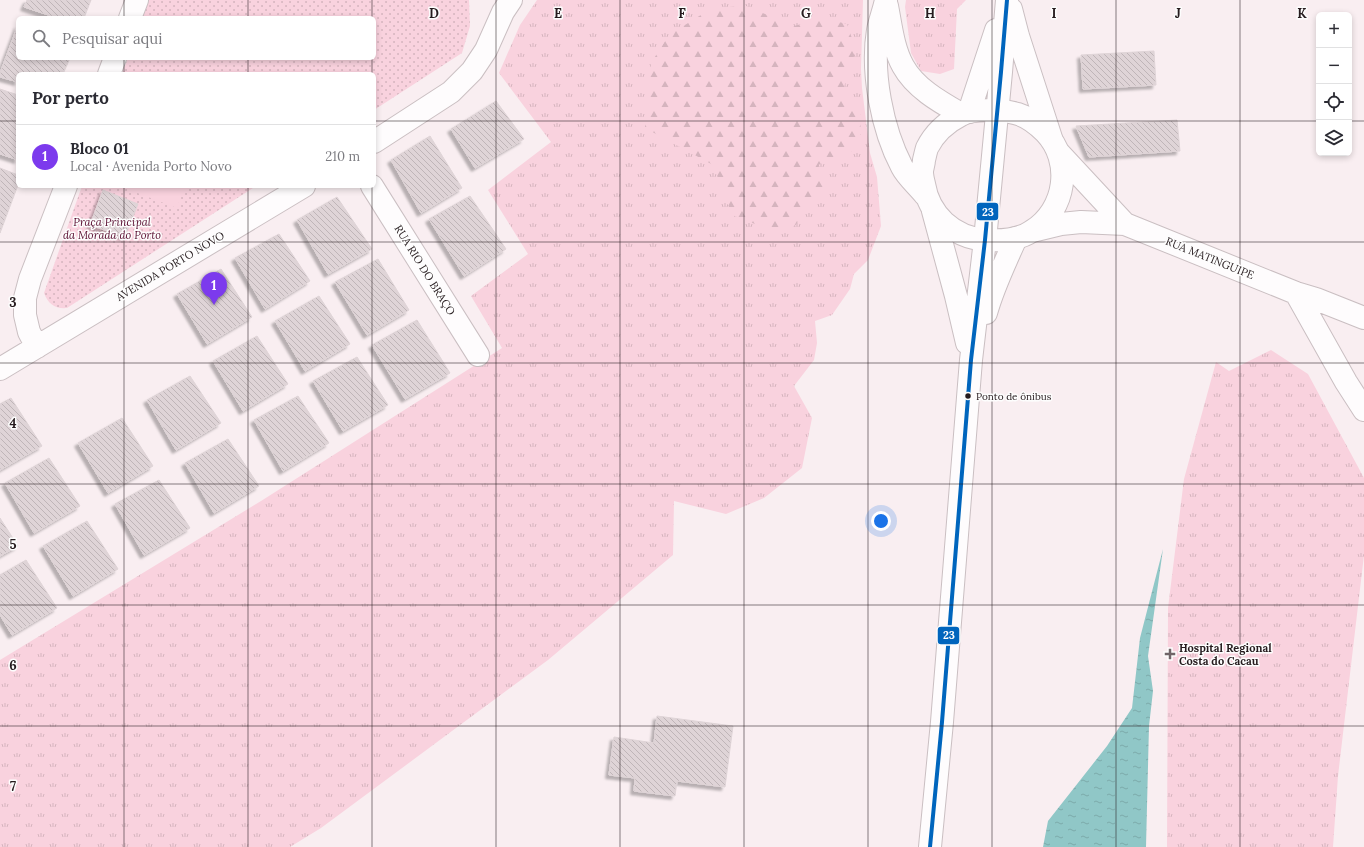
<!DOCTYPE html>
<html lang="pt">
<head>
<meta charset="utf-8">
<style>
	body { margin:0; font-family:Lora,serif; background:#f2f2f3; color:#2b2b33 }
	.controls { position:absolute; right:12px; top:12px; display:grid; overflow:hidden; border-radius:6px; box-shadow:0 2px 6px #0003 }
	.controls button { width:36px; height:36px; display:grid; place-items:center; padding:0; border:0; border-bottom:1px solid #e1e1e2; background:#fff; color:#2b2b33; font:20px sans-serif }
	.you { position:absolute; left:881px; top:521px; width:14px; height:14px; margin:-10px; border:3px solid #fff; border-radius:50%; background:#1a73e8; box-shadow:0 0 0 6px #1a73e833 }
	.badge { display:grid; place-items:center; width:26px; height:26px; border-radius:50%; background:#7c3aed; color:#fff; font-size:13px; font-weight:700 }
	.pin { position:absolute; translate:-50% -33px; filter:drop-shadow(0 1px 2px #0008) }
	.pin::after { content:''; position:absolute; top:21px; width:14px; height:12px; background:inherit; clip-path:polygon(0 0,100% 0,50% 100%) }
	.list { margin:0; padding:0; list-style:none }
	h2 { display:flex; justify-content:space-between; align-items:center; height:52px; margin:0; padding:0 16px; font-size:17px }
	h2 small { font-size:13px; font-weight:400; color:#7c7c81 }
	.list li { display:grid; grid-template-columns:26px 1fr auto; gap:12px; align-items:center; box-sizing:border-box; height:64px; padding:0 16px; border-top:1px solid #e1e1e2 }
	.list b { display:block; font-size:15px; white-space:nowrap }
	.list p { margin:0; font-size:13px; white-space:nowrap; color:#7c7c81 }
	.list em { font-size:13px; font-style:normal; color:#7c7c81 }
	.icon { flex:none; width:22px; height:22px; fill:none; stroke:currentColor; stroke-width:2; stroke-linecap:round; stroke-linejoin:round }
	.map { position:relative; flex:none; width:1364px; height:847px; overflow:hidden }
	.search { position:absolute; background:#fff; box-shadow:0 2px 6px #0003; left:16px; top:16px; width:360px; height:44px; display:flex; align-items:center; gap:10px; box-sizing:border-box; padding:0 14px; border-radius:6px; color:#7c7c81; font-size:15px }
	.panel { position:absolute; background:#fff; box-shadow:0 2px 6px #0003; left:16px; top:72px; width:360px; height:116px; border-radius:6px }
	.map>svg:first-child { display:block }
	.grass { fill:url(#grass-tufts) }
	.forest { fill:url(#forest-firs) }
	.park { fill:url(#park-dots) }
	.pitch { fill:#f9d2de }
	.water { fill:url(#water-ripples) }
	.building { fill:url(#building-back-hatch); stroke:#dfd4d7; filter:url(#shadow) }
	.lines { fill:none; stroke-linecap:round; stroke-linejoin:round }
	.street-casing { stroke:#cabfc2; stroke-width:24 }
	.primary-casing { stroke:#cabfc2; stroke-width:24 }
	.street { stroke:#fefcfd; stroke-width:22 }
	.primary { stroke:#fefcfd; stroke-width:22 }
	.bus-1-casing { stroke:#fdfdfd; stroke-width:7 }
	.bus-1 { stroke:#0065bd; stroke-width:4 }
	.grid { fill:none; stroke:#261b1e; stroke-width:1; stroke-opacity:0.55 }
	.bus-dot { fill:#261b1e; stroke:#fdfdfd; stroke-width:1.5 }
	.poi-dot { fill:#706568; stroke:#fdfdfd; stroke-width:1.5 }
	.labels { text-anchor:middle; stroke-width:3; stroke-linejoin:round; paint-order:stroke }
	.bus-label { font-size:10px; fill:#261b1e; stroke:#fdfdfd; text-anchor:start }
	.park-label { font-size:11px; font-style:italic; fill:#570b2e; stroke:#fdfdfd }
	.street-label { font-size:11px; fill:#261b1e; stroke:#fdfdfd }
	.poi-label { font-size:11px; font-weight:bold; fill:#261b1e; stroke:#fdfdfd; text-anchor:start }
	.grid-label { font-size:13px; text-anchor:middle; font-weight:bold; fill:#261b1e; stroke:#fdfdfd; stroke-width:3; stroke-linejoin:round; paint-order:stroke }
	.line-badge { stroke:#fdfdfd; stroke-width:1.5 }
	.badge-label { font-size:11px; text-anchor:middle; font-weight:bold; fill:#fff }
</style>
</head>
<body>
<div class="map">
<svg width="1364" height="847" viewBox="0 0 1364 847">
	<defs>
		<pattern id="grass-tufts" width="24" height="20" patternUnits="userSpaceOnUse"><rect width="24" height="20" fill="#f9d2de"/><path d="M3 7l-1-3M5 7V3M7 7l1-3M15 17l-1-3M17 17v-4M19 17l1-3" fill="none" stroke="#d5b4be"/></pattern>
		<pattern id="forest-firs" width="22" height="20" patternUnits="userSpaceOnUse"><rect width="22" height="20" fill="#f9d2de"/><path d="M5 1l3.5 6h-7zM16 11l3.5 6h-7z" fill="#d5b4be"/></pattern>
		<pattern id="park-dots" width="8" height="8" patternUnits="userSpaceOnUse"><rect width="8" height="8" fill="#f9d2de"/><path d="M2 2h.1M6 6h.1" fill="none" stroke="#d5b4be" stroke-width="1.8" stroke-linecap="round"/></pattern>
		<pattern id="water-ripples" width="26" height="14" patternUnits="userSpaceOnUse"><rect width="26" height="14" fill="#90c7c7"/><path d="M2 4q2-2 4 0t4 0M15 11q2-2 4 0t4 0" fill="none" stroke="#7caaaa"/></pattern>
		<pattern id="building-back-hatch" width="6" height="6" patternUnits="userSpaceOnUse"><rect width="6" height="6" fill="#dfd4d7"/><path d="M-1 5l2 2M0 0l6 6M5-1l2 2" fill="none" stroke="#bfb5b8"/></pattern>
		<filter id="shadow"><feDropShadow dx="-3.5" dy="3.5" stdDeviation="1" flood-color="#0004"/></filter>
	</defs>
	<rect width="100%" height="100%" fill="#f9eef1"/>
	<path class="grass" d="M537,0H863L861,69L862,88L870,153L877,177L881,226L868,260L854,274L850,289L832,315L815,321L817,343L814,360L794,386L812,418L802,468L764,498L726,514L674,501L673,555L548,660L321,828L290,847H0V660L261,501L502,348L471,296L528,254L488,190L551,142L499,73L520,25Z
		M906,0H966L957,9L954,69L940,74L921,71L911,53L905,7Z
		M1271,350L1308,374L1364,478V555L1338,776L1333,847H1167L1168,608L1184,479L1216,362L1229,371Z"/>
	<path class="forest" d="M746,6L794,26L823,18L847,24L856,50L843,90L861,115L860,137L851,152L818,165L826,185L794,227L773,231L732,215L713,165L645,128L651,63L669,35L712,8Z"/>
	<path class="park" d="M148,0H469L470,26L462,53L374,110V74H122L128,58H374V18H142Z
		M82,186H256L67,308C55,309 48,304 44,293Z"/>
	<path class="pitch" d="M119,186H185L177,208Z"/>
	<path class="water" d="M1163,549L1148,656L1153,691L1149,726L1146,847H1043L1048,821L1107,746L1132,708L1140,638Z"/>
	<path class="building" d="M27,0H91L84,18H57L24,7Z
		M18,25V58H70L63,74H18V82L0,77V73Z
		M1154,51L1156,85L1083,89L1081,55Z
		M0,89L18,95V160L0,154Z
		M496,101L524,139L475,168L451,129Z
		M1177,120L1180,151L1089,157L1076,126Z
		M430,136L462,188L421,213L391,160Z
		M0,168L18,175V185L0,233Z
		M103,190L138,204L125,237L90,225Z
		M470,196L506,249L464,276L429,219Z
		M337,197L372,249L328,274L297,220Z
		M279,234L310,281L265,309L235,258Z
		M378,259L409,310L367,335L335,282Z
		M221,269L252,317L207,344L177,294Z
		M319,296L350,344L305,371L275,321Z
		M417,320L450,373L405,399L372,345Z
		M257,336L288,384L243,411L213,361Z
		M357,357L388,405L343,431L313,381Z
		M190,376L221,423L176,450L147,400Z
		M298,396L329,443L283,471L254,420Z
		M11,398L42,446L0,470V404Z
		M122,418L153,466L108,493L78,443Z
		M228,439L259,486L214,513L185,463Z
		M49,458L80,506L34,533L5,483Z
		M159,480L190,528L144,555L115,504Z
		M0,518L18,546L0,556Z
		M87,521L118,569L73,596L43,546Z
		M26,560L57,608L12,635L0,615V575Z
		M657,716L733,726L725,787L677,781L675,796L634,791L635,778L609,775L614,737L654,743Z"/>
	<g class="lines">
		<defs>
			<path id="street" d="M886,0C884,10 880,20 878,30C871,72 882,129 902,167C907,177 918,186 925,195
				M887,6C891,26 893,48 903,66C915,88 940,102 961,114
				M130,18L137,0
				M109,74L115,58
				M997,110C1003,111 1011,112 1018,114C1028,117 1037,124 1045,132C1073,161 1066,210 1032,231C1019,240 1000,241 985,240C953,237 929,215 924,184C923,180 922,175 922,172C922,168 924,164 924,160C925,156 926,151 927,148C934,134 947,122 961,115C971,109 985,111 997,110Z
				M374,142L451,92L472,71L486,50L503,12L511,0
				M1059,153L1125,224
				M372,186L478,355
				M1032,231L1061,224L1081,222L1125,224L1296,293L1316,299L1364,318
				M1296,293L1346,382L1364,410
				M37,347L29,332L25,315V298L30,279L66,186
				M0,369L304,186"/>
			<path id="primary" d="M1011,9L1018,36L1051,138
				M969,112L996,30
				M933,211L956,296L967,343
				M986,313C993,287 1005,263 1016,238
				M930,847L942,722L971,360L985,240L1001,72L1007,0"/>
		</defs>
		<use href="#street" class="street-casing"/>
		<use href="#primary" class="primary-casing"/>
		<use href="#street" class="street"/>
		<use href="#primary" class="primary"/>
		<defs>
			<path id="bus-1" d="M930,847L942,722L971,360L985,240L1001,72L1007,0"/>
		</defs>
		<use href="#bus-1" class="bus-1-casing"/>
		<use href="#bus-1" class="bus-1"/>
	</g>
	<path class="grid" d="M124,0V18M248,0V18M372,0V18M496,0V847M620,0V847M744,0V847M868,0V847M992,0V847M1116,0V847M1240,0V847M124,58V74M248,58V74M372,58V74M0,121H18M374,121H1319M1349,121H1364M124,186V847M248,186V847M372,186V847M0,242H1364M0,363H1364M0,484H1364M0,605H1364M0,726H1364"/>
	<circle class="bus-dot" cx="968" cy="396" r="3.5"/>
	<path class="poi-dot" d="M1168 648h4v4h4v4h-4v4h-4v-4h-4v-4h4z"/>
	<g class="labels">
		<g class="bus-label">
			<text x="976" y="400">Ponto de ônibus</text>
		</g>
		<g class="park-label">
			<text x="112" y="226">Praça Principal<tspan x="112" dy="13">da Morada do Porto</tspan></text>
		</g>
		<g class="street-label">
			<text transform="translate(1210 258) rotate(22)" y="4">RUA MATINGUIPE</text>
			<text transform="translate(170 266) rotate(-31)" y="4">AVENIDA PORTO NOVO</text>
			<text transform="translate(425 270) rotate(58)" y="4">RUA RIO DO BRAÇO</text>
		</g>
		<g class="poi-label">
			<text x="1179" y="652">Hospital Regional<tspan x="1179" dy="13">Costa do Cacau</tspan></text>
		</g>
	</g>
	<g class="grid-label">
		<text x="434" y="18">D</text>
		<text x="558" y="18">E</text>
		<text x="682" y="18">F</text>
		<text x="806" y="18">G</text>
		<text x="930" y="18">H</text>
		<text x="1054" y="18">I</text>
		<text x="1178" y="18">J</text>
		<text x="1302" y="18">K</text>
		<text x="13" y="307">3</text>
		<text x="13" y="428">4</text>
		<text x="13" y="549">5</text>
		<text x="13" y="670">6</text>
		<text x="13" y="791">7</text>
	</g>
	<g class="line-badge">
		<rect x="976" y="202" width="23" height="19" rx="4" fill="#0065bd"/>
		<rect x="937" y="626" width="23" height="19" rx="4" fill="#0065bd"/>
	</g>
	<g class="badge-label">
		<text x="988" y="216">23</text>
		<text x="949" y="639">23</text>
	</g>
</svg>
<div class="controls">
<button>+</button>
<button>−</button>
<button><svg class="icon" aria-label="locate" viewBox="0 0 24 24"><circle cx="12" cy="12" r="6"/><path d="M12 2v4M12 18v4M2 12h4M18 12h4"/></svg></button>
<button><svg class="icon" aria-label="layers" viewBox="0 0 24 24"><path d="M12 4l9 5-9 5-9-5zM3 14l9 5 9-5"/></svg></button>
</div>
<div class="you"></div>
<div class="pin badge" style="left:214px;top:305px">1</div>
<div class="search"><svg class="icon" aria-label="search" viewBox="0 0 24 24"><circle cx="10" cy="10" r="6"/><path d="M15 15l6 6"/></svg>Pesquisar aqui</div>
<section class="panel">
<h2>Por perto<small></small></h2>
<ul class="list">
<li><span class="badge">1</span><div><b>Bloco 01</b><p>Local · Avenida Porto Novo</p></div><em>210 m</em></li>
</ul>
</section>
</div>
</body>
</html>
